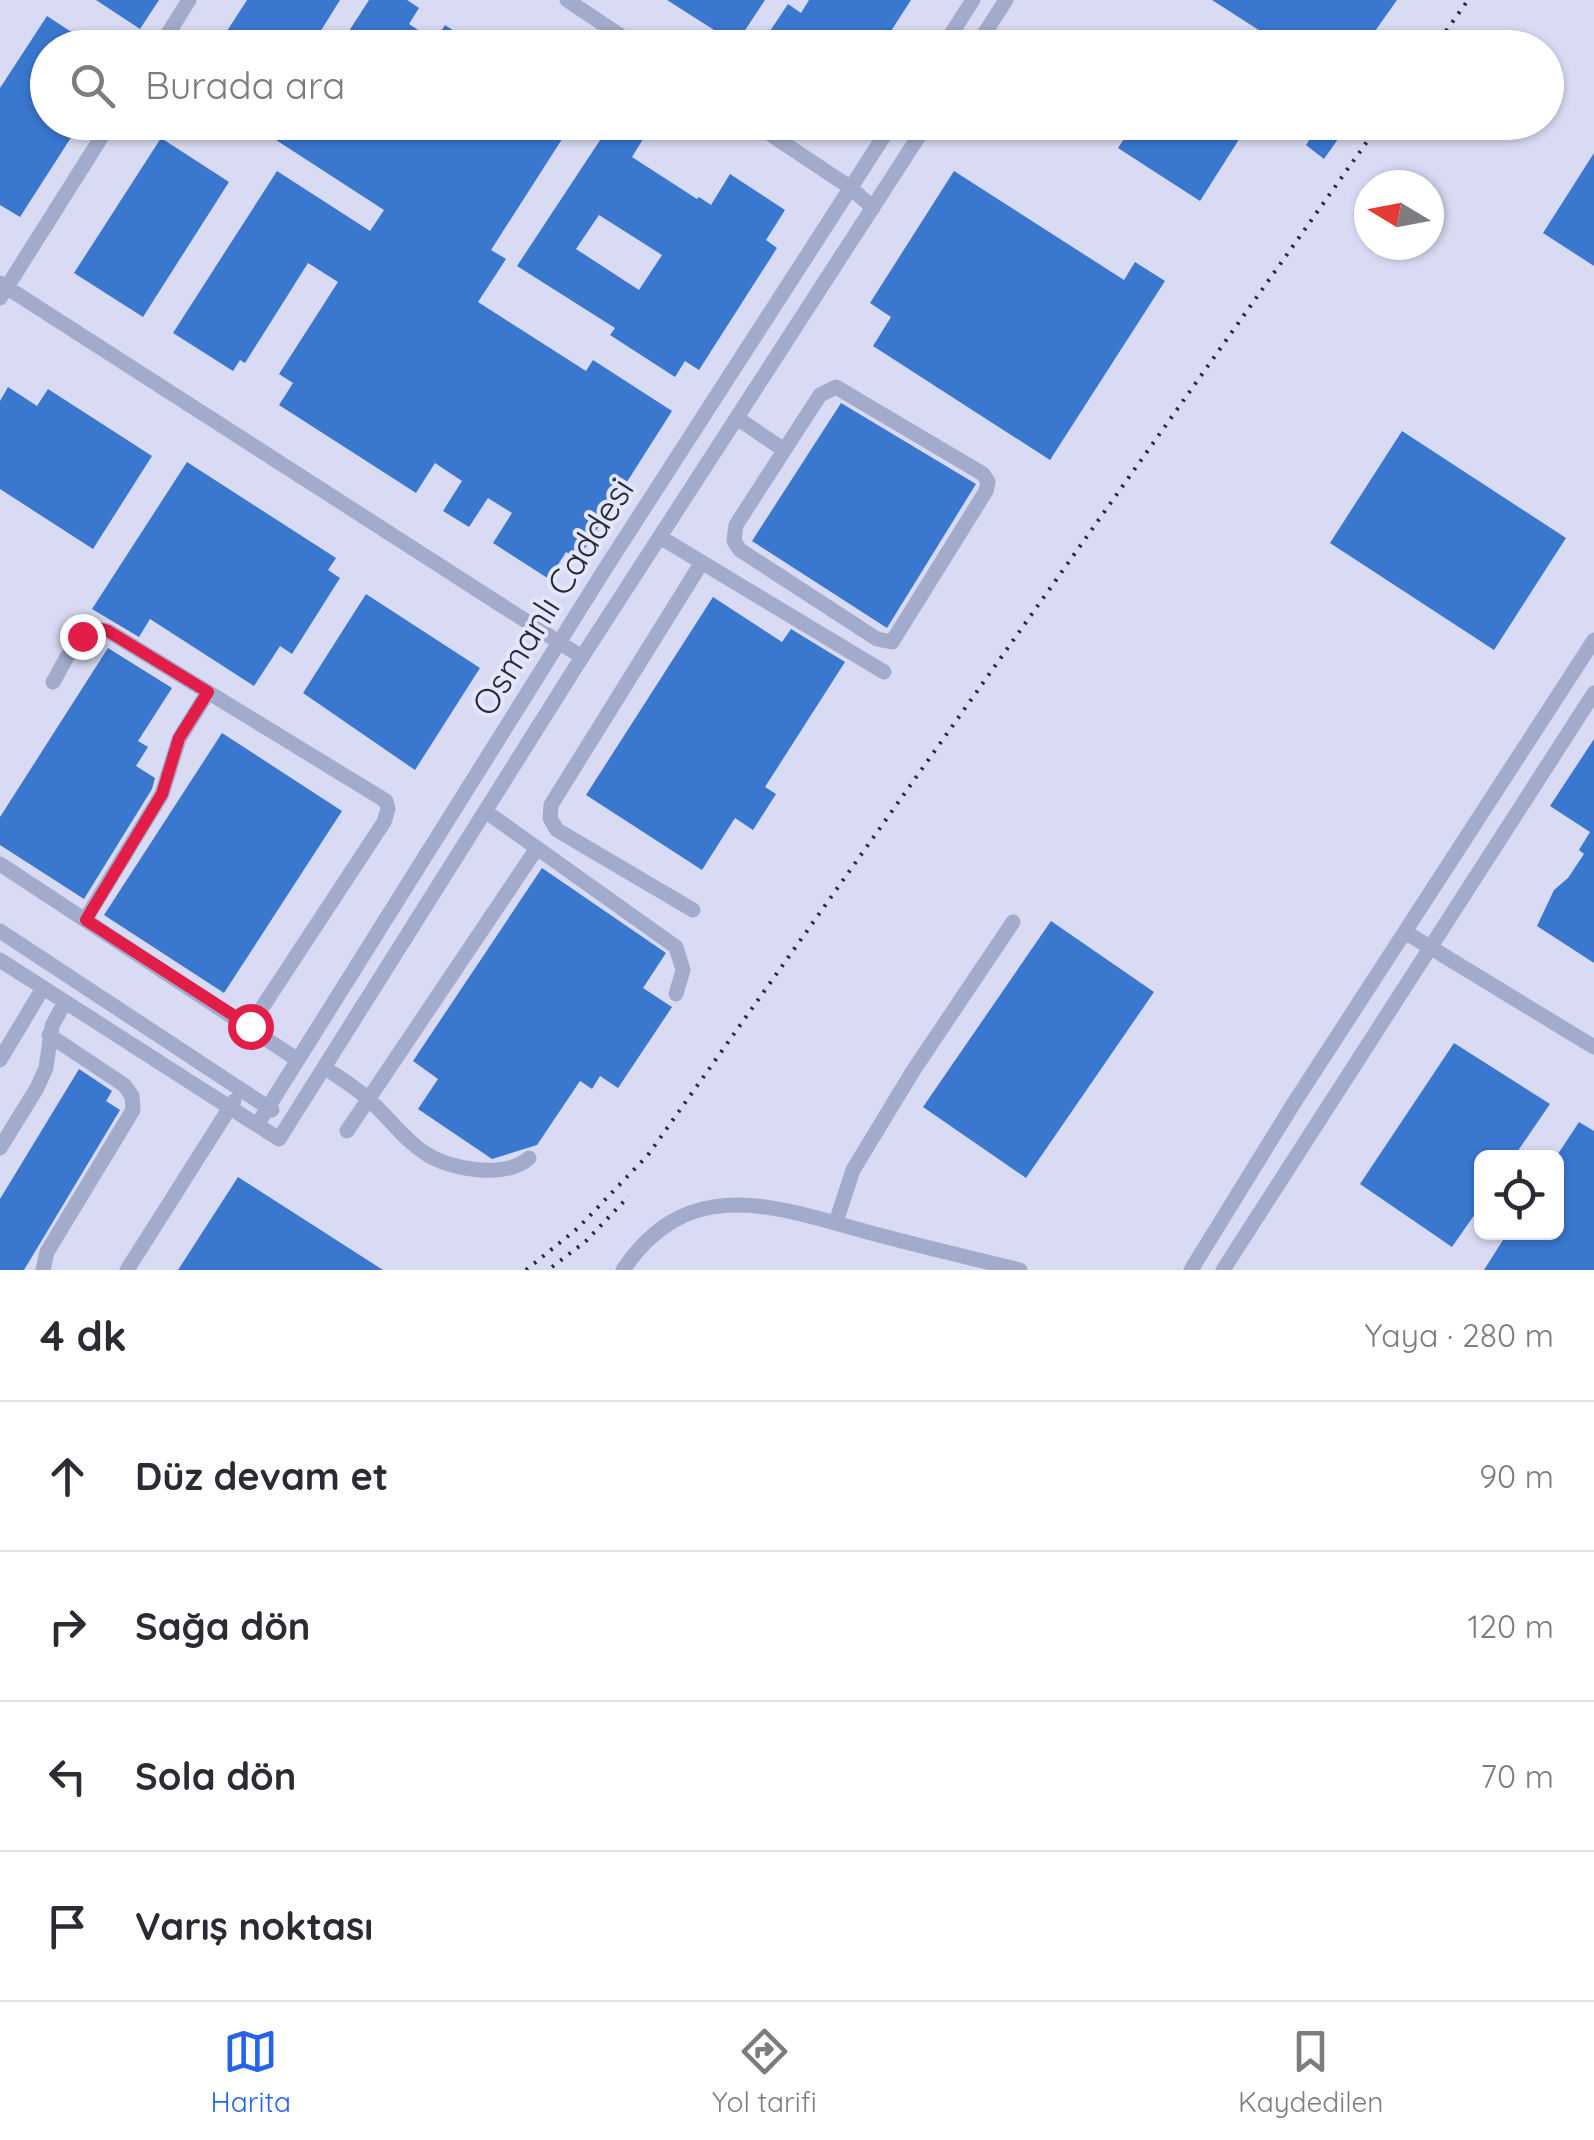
<!DOCTYPE html>
<html lang="tr">
<head>
<meta charset="utf-8">
<style>
	body { margin:0; font-family:Quicksand,sans-serif; background:#f2f2f3; color:#2b2b33 }
	.controls { position:absolute; right:30px; bottom:30px; display:grid; overflow:hidden; border-radius:15px; box-shadow:0 2px 8px #0004 }
	.controls button { width:90px; height:90px; display:grid; place-items:center; padding:0; border:0; border-bottom:2px solid #e1e1e2; background:#fff; color:#2b2b33; font:50px sans-serif }
	.compass { position:absolute; left:1354px; top:170px; width:90px; height:90px; border-radius:50%; background:#fff; box-shadow:0 2px 8px #0004; rotate:280deg }
	.stop { position:absolute; width:30px; height:30px; margin:-22px; border:8px solid #e11d48; border-radius:50%; background:#fff }
	.stop.end { background:#e11d48; border-color:#fff; box-shadow:0 2px 10px #0008 }
	.list { margin:0; padding:0; list-style:none }
	h2 { display:flex; justify-content:space-between; align-items:center; height:130px; margin:0; padding:0 40px; font-size:42px }
	h2 small { font-size:32px; font-weight:400; color:#7c7c81 }
	.list li { display:grid; grid-template-columns:65px 1fr auto; gap:30px; align-items:center; box-sizing:border-box; height:150px; padding:0 40px; border-top:2px solid #e1e1e2 }
	.list b { display:block; font-size:38px; white-space:nowrap }
	.list em { font-size:32px; font-style:normal; color:#7c7c81 }
	.icon { flex:none; width:55px; height:55px; fill:none; stroke:currentColor; stroke-width:2; stroke-linecap:round; stroke-linejoin:round }
	.map { position:relative; flex:none; width:1594px; height:1270px; overflow:hidden }
	.search { position:absolute; background:#fff; box-shadow:0 2px 8px #0004; left:30px; right:30px; top:30px; height:110px; display:flex; align-items:center; gap:25px; box-sizing:border-box; padding:0 35px; border-radius:55px; color:#7c7c81; font-size:38px }
	.sheet { height:730px; background:#fff }
	nav { display:flex; justify-content:space-around; align-items:center; box-sizing:border-box; height:140px; border-top:2px solid #e1e1e2; background:#fff; font-size:28px; color:#7c7c81 }
	nav a { display:grid; justify-items:center; gap:5px }
	nav .on { color:#2563eb }
	.map>svg:first-child { display:block }
	.building { fill:#3a77cf; fill-rule:evenodd }
	.lines { fill:none; stroke-linecap:round; stroke-linejoin:round }
	.minor { stroke:#a3abcc; stroke-width:15 }
	.rail { stroke:#262b36; stroke-width:4; stroke-dasharray:2.5 8; stroke-linecap:butt }
	.route { stroke:#e11d48; stroke-width:12 }
	.labels { text-anchor:middle; stroke-width:8; stroke-linejoin:round; paint-order:stroke }
	.street-label { font-size:35px; fill:#262b36; stroke:#e4e7fb }
</style>
</head>
<body>
<div class="map">
<svg width="1594" height="1270" viewBox="0 0 1594 1270">
	<rect width="100%" height="100%" fill="#d8dbf3"/>
	<path class="building" d="M96,0H159L140,29Z
		M247,0H340L310,48H247L225,34Z
		M369,0H407L419,8L409,24L435,41L445,25L480,48H338Z
		M667,0H765L736,44Z
		M809,0H911L880,48H782L766,37L788,4L801,13Z
		M1212,0H1397L1363,48H1287Z
		M47,16L96,48H48V122H81L20,217L0,205V88Z
		M288,122H573L491,250L506,259L478,302L586,371L593,360L672,411L578,559L566,552L549,579L493,543L512,513L488,498L469,527L443,511L462,481L435,463L416,493L279,405L293,383L279,374L338,282L308,263L245,363L240,360L233,371L173,333L277,171L370,231L384,210L276,140Z
		M612,122H636L648,131L632,157L697,199L699,197L711,205L730,174L785,210L766,240L777,248L699,370L685,361L675,377L610,335L615,328L517,266ZM599,215L662,255L639,290L576,249Z
		M1135,122L1164,138L1174,122H1250L1200,201L1118,148Z
		M1321,122H1350L1324,159L1306,145Z
		M161,138L229,182L143,317L74,273Z
		M1594,153V266L1543,233Z
		M954,171L1124,280L1135,262L1165,281L1050,460L873,346L891,317L870,303Z
		M8,387L37,406L48,389L152,456L93,549L0,489V401Z
		M841,403L976,484L887,628L752,541Z
		M1402,431L1566,538L1494,650L1330,543Z
		M187,462L336,558L328,570L340,578L292,654L280,646L254,686L150,619L139,637L92,609Z
		M366,594L480,668L415,770L303,693Z
		M713,597L782,642L791,629L845,662L765,787L776,794L753,830L735,818L702,870L586,795Z
		M108,648L172,688L138,741L148,747L136,766L155,778L152,789L84,899L0,845V817Z
		M222,733L342,811L224,993L104,915Z
		M1594,739V963L1537,926L1554,890L1568,878L1584,854L1579,850L1590,832L1550,806Z
		M542,868L666,953L643,988L672,1007L618,1088L600,1076L592,1089L580,1081L537,1145L492,1159L418,1109L438,1079L413,1061Z
		M1051,921L1154,992L1026,1178L923,1107Z
		M1454,1043L1550,1104L1513,1158H1482V1204L1452,1247L1360,1184Z
		M79,1069L112,1091L106,1101L120,1110L24,1270H0V1199Z
		M1579,1122L1594,1131V1270H1484L1508,1232H1556V1157Z
		M238,1177L383,1270H178Z"/>
	<g class="lines">
		<path class="minor" d="M567,0L639,48
			M159,48L189,0
			M942,48L973,0
			M975,48L1006,0
			M752,122L851,188L873,208
			M0,283L582,657
			M0,298L111,122
			M836,387L983,474L988,482L986,491L892,642L877,639L740,550L734,541L736,525L820,395Z
			M737,418L784,450
			M660,537L884,672
			M53,682C66,661 78,624 108,631L386,801L388,809L384,822L250,1026
			M485,811L676,947L683,970L676,994
			M0,864L298,1060
			M693,910L557,830L550,818L551,805L702,562
			M85,920L162,794L179,739L208,692
			M0,931L272,1110
			M1405,932L1594,1047
			M0,960L279,1139L582,657L928,122
			M0,1060L43,988
			M324,1067C338,1077 355,1087 368,1099C388,1116 403,1139 425,1153C450,1170 505,1179 529,1158
			M257,1125L605,569L893,122
			M347,1131L537,848
			M0,1148L37,1088L46,1068L52,1026L65,1002
			M836,1222L853,1170L913,1071L1013,922
			M43,1270L47,1252L133,1110L132,1096L124,1085L49,1035
			M127,1270L234,1101
			M623,1270C689,1172 776,1207 871,1233C920,1246 970,1258 1020,1270
			M1191,1270L1292,1106L1594,640
			M1223,1270L1594,693"/>
		<path class="rail" d="M1434,48L1468,0
			M552,1267L586,1241L629,1196
			M526,1270L578,1228L648,1155L1381,122"/>
	</g>
	<g class="lines">
		<path class="route" d="M82,636L98,628L108,631L208,692L179,738L162,794L86,920L250,1026"/>
	</g>
	<g class="labels">
		<g class="street-label">
			<text transform="translate(553 597) rotate(-58)" y="12">Osmanlı Caddesi</text>
		</g>
	</g>
</svg>
<div class="controls">
<button><svg class="icon" aria-label="locate" viewBox="0 0 24 24"><circle cx="12" cy="12" r="6"/><path d="M12 2v4M12 18v4M2 12h4M18 12h4"/></svg></button>
</div>
<svg class="compass" viewBox="-18 -18 36 36"><path d="M0-13l5 13h-10z" fill="#e53935"/><path d="M0 13l5-13h-10z" fill="#7c7c81"/></svg>
<div class="stop" style="left:250px;top:1026px"></div>
<div class="stop end" style="left:82px;top:636px"></div>
<div class="search"><svg class="icon" aria-label="search" viewBox="0 0 24 24"><circle cx="10" cy="10" r="6"/><path d="M15 15l6 6"/></svg>Burada ara</div>
</div>
<section class="sheet">
<h2>4 dk<small>Yaya · 280 m</small></h2>
<ul class="list">
<li><svg class="icon" aria-label="ahead" viewBox="0 0 24 24"><path d="M12 20V5M6 11l6-6 6 6"/></svg><div><b>Düz devam et</b></div><em>90 m</em></li>
<li><svg class="icon" aria-label="right" viewBox="0 0 24 24"><path d="M7 20v-9h11M14 6l5 5-5 5"/></svg><div><b>Sağa dön</b></div><em>120 m</em></li>
<li><svg class="icon" aria-label="left" viewBox="0 0 24 24"><path d="M17 20v-9H6M10 6l-5 5 5 5"/></svg><div><b>Sola dön</b></div><em>70 m</em></li>
<li><svg class="icon" aria-label="arrive" viewBox="0 0 24 24"><path d="M6 21V4h12l-3 4 3 4H6"/></svg><div><b>Varış noktası</b></div></li>
</ul>
</section>
<nav>
<a class="on"><svg class="icon" aria-label="map" viewBox="0 0 24 24"><path d="M3 6l6-2 6 2 6-2v14l-6 2-6-2-6 2zM9 4v14M15 6v14"/></svg>Harita</a>
<a><svg class="icon" aria-label="directions" viewBox="0 0 24 24"><path d="M12 3l9 9-9 9-9-9zM9 14v-3h6M13 9l2 2-2 2"/></svg>Yol tarifi</a>
<a><svg class="icon" aria-label="saved" viewBox="0 0 24 24"><path d="M7 4h10v16l-5-4-5 4z"/></svg>Kaydedilen</a>
</nav>
</body>
</html>
